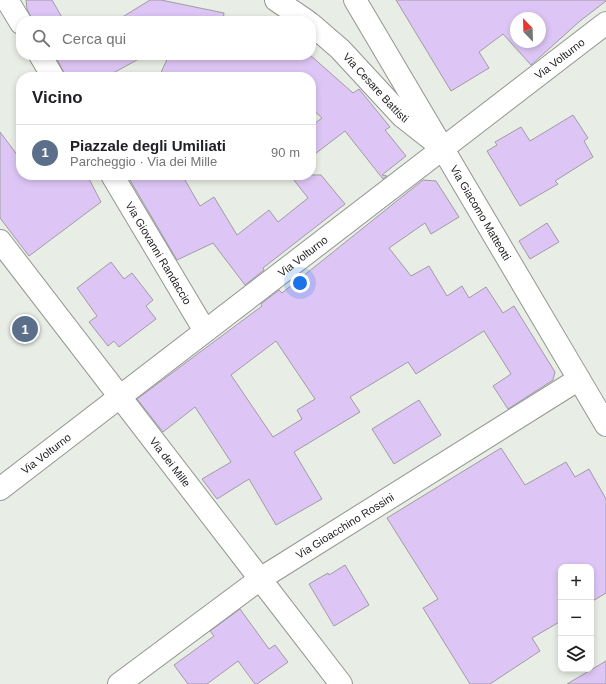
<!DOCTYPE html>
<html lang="it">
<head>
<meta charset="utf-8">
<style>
	body { margin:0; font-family:Arial,sans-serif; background:#f2f2f2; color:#202124 }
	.controls { position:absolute; right:12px; bottom:12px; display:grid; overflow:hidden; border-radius:8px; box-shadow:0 2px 6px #0003 }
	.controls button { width:36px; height:36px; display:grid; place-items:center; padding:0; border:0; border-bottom:1px solid #e0e0e0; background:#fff; color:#202124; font:20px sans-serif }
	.compass { position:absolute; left:510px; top:12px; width:36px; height:36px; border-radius:50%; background:#fff; box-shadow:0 2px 6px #0003; rotate:337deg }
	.you { position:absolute; left:300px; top:283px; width:14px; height:14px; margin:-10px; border:3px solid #fff; border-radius:50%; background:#1a73e8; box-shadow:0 0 0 6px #1a73e833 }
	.badge { display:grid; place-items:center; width:26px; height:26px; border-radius:50%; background:#722fa3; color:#fff; font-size:13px; font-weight:700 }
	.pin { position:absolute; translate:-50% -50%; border:2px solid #fff; box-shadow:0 1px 4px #0006 }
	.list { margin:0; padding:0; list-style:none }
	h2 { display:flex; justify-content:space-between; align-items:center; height:52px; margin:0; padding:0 16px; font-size:17px }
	h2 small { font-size:13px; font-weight:400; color:#757577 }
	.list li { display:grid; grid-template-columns:26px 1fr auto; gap:12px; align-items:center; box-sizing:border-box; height:56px; padding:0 16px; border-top:1px solid #e0e0e0 }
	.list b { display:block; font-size:15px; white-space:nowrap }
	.list p { margin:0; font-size:13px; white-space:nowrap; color:#757577 }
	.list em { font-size:13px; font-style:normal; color:#757577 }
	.icon { flex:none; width:22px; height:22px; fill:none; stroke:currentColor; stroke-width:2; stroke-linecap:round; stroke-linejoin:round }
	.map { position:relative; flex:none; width:606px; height:684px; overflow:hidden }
	.search { position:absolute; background:#fff; box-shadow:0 2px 6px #0003; left:16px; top:16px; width:300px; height:44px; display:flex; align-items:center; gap:10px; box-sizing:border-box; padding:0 14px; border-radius:16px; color:#757577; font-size:15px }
	.panel { position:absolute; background:#fff; box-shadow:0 2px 6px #0003; left:16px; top:72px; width:300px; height:108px; border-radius:16px }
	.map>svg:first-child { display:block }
	.building { fill:#ddc6f5; stroke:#9f9ca3; fill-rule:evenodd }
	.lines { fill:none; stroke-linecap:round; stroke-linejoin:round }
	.minor-casing { stroke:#929690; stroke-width:24 }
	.minor { stroke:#fff; stroke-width:22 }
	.labels { text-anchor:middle; stroke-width:4; stroke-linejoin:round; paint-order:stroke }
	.street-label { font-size:11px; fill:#1a1c19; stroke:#e8ede5 }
</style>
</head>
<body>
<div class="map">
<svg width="606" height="684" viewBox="0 0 606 684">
	<rect width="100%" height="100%" fill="#e8ede5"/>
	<path class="building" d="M26,0H52L64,21H33L27,9Z
		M150,0H161L224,13L223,21H116Z
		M396,0H606V1L580,21L531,65L503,34L479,52L489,68L451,91ZM516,18H540V42H516Z
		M55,55H146L106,77H66Z
		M169,55H310L353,93L359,89L390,127L385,130L406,156L382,175L387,176L383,179L345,131L311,157V126L322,118L311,108V77H159Z
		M573,115L588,138L584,141L593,157L555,181L558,184L520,206L487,151L497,145L495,142L521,127L530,141Z
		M0,132L21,160V175H87L101,202L29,256L0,218Z
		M127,175H182L200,206L214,197L237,235L269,210L278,222L308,198L290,175H321L345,204L263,268L264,270L245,285L213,243L177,260Z
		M423,180L436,181L459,217L431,234L425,223L389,248L411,276L429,266L447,296L462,286L469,298L486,287L503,313L514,306L555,372L553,380L508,409L493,386L511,374L484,331L416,374L408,362L350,397L360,412L294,452L322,499L276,525L249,479L217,499L202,479L231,462L195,407L163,432L137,399L262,306L261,304L279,290L282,293ZM276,341L315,399L297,410L302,419L273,437L231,375Z
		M547,223L559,242L530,259L519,241Z
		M111,262L124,279L132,273L153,300L146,306L156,319L119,347L114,341L108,346L89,322L97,316L77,288Z
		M419,400L441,435L394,464L372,429Z
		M501,448L525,485L566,462L575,477L589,469L606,499V593L591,602V567H561V621L532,638L540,651L490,684H470L423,608L438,599L387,518Z
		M345,565L369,605L334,626L309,584L328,573L329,575Z
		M240,609L269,649L275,645L288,662L257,684H255L238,661L207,684H188L174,665L214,636L210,631Z
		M606,661V684H567Z"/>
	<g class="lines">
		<defs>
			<g id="minor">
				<path d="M7,0L21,23"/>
				<path d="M276,0L307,21"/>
				<path id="s1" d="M355,0L606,425"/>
				<path id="s2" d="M311,24L340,49L402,116L435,142"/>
				<path d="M40,55L53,77"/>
				<path id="s3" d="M112,175L205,331"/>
				<path id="s4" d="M0,241L341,684"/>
				<path id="s5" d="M0,489L606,23"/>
				<path id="s6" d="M119,684L260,579L579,379"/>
			</g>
		</defs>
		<use href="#minor" class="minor-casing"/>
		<use href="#minor" class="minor"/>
	</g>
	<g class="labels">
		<g class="street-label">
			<text dy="4" stroke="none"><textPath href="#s5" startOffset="706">Via Volturno</textPath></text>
			<text dy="4" stroke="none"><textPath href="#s2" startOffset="91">Via Cesare Battisti</textPath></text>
			<text dy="4" stroke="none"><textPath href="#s1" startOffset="247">Via Giacomo Matteotti</textPath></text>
			<text dy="4" stroke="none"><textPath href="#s3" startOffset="91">Via Giovanni Randaccio</textPath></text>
			<text dy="4" stroke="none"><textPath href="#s5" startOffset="382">Via Volturno</textPath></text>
			<text dy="4" stroke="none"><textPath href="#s5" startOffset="58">Via Volturno</textPath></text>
			<text dy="4" stroke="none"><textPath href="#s4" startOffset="279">Via dei Mille</textPath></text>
			<text dy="4" stroke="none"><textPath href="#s6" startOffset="276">Via Gioacchino Rossini</textPath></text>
		</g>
	</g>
</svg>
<div class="controls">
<button>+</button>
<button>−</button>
<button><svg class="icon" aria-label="layers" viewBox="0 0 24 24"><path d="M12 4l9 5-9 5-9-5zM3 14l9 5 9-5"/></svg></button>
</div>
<svg class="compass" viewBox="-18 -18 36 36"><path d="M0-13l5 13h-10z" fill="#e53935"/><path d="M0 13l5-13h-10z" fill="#757577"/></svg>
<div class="you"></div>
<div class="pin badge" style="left:25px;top:329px;background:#5c6f8a">1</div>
<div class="search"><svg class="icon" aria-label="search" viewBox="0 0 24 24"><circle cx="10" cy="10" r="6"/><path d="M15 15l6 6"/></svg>Cerca qui</div>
<section class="panel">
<h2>Vicino<small></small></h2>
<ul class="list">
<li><span class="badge" style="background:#5c6f8a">1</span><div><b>Piazzale degli Umiliati</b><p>Parcheggio · Via dei Mille</p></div><em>90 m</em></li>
</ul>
</section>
</div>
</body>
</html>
